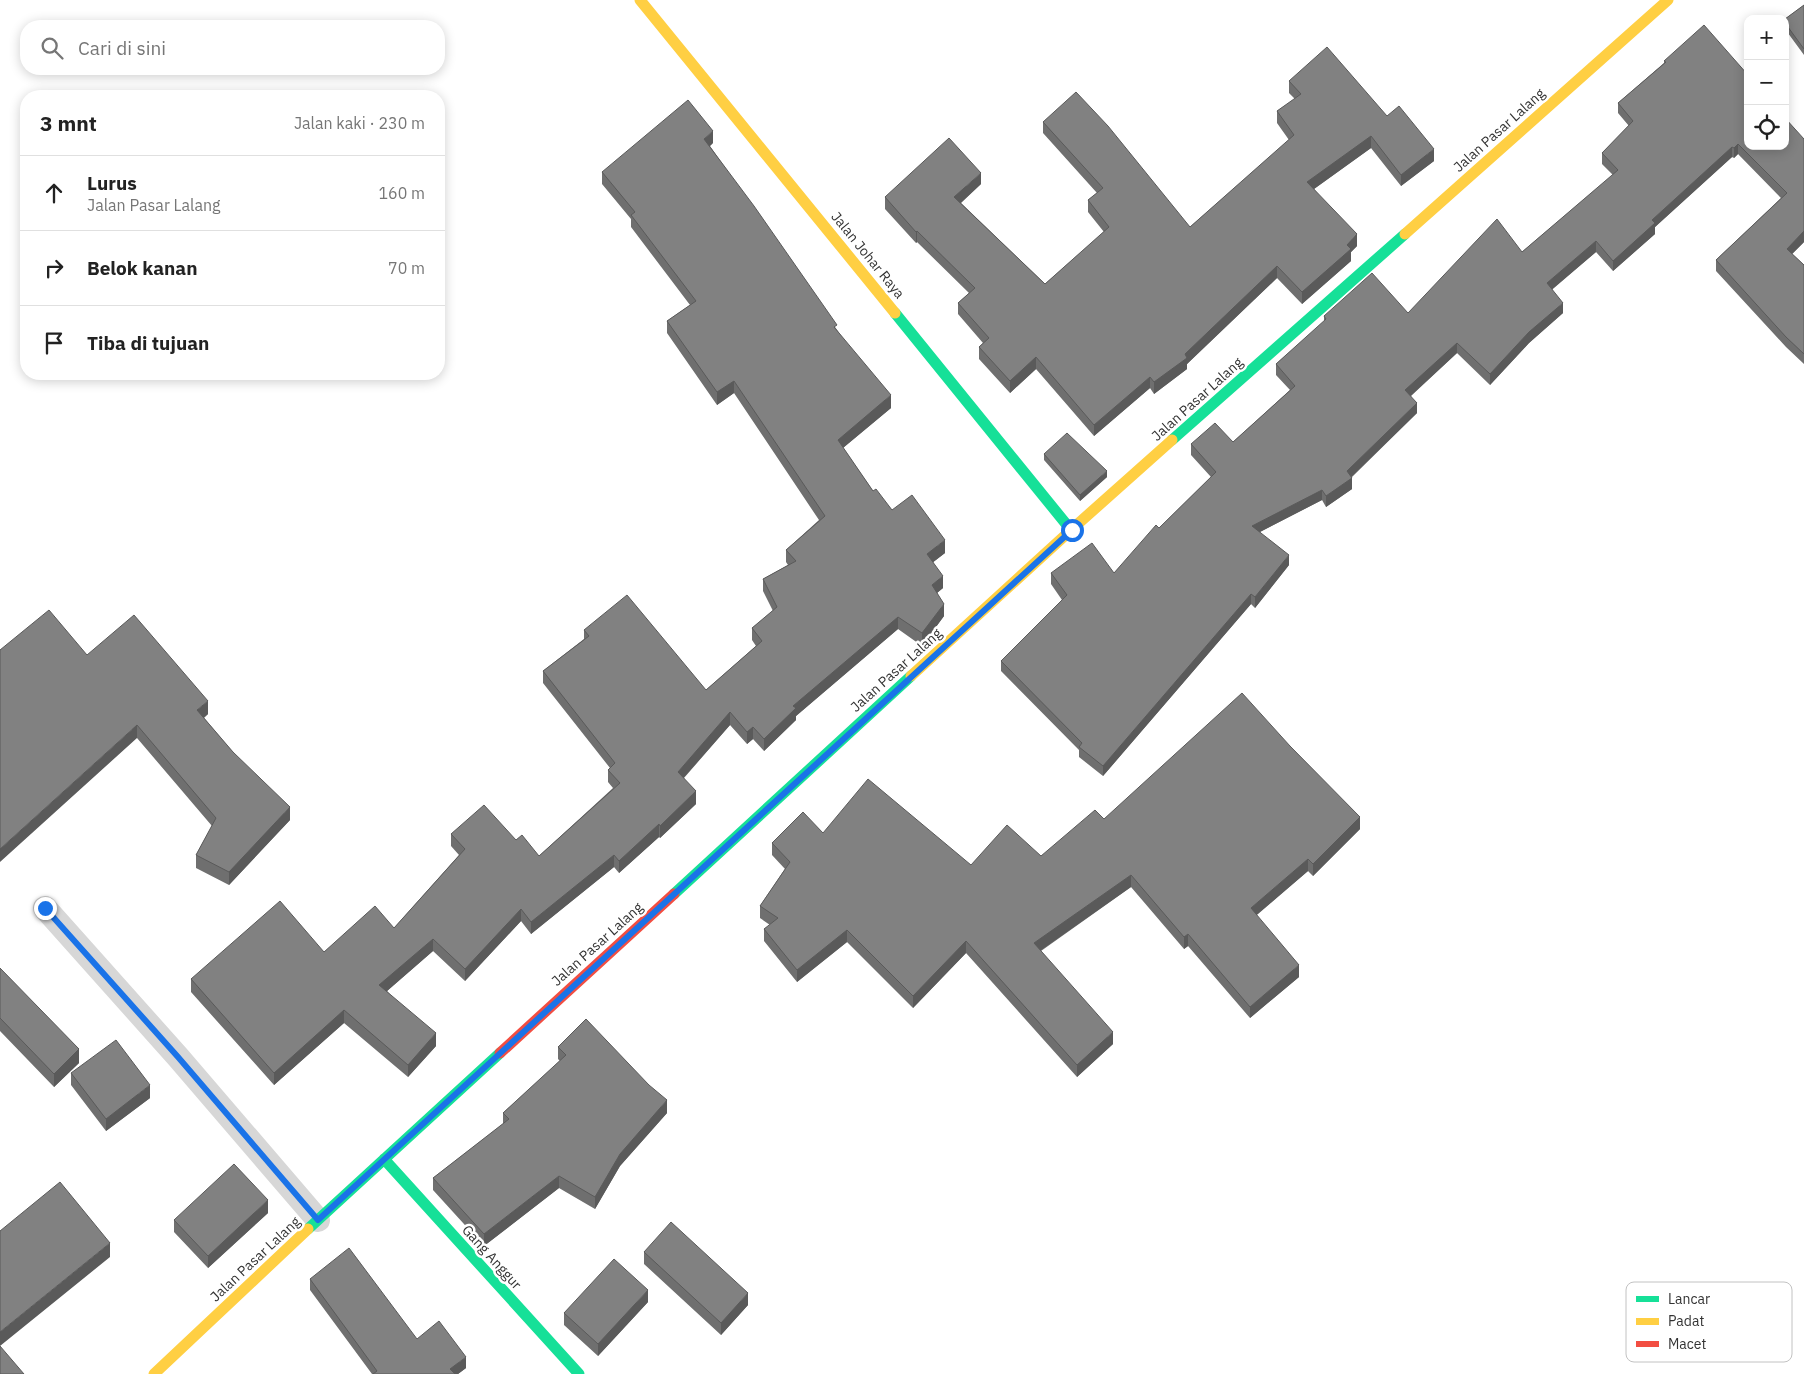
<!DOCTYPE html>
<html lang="id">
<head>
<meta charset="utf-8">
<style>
	body { margin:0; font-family:"IBM Plex Sans",sans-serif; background:#f2f2f2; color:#222 }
	.controls { position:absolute; right:15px; top:15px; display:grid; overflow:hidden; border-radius:10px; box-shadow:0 2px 12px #0003 }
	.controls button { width:45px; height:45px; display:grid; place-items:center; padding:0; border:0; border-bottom:1px solid #e0e0e0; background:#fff; color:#222; font:25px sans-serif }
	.stop { position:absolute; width:15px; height:15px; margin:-11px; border:4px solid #1a73e8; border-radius:50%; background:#fff }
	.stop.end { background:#1a73e8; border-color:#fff; box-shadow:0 1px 5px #0008 }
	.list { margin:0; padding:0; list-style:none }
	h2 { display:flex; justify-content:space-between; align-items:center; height:65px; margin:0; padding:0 20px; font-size:21px }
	h2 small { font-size:16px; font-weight:400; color:#767676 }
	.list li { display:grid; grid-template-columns:32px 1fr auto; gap:15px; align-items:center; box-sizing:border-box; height:75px; padding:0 20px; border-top:1px solid #e0e0e0 }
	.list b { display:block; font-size:19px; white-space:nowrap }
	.list p { margin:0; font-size:16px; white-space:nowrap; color:#767676 }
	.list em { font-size:16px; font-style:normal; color:#767676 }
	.icon { flex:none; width:28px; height:28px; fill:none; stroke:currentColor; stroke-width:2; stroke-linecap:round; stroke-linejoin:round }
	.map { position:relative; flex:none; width:1804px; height:1374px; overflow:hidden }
	.search { position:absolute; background:#fff; box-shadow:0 2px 12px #0003; left:20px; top:20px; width:425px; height:55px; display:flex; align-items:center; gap:12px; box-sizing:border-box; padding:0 18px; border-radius:20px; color:#767676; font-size:19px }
	.panel { position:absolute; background:#fff; box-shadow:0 2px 12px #0003; left:20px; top:90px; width:425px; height:290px; border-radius:20px }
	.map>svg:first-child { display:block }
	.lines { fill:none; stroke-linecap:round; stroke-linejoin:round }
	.lane { stroke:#d7d7d7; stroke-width:24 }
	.fast { stroke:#16e098; stroke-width:11 }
	.slow { stroke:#ffcf43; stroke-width:11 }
	.jam { stroke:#f24e42; stroke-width:11 }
	.wall { fill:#6f6f6f }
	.shaded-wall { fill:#5a5a5a }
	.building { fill:#818181; stroke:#5a5a5a }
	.route { stroke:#1a73e8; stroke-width:6 }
	.labels { text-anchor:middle; stroke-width:5; stroke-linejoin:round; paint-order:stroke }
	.street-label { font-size:14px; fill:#333; stroke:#fff }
	.key { fill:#fff; stroke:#c2c2c2; stroke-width:1 }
	.key-label { font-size:14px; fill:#333 }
</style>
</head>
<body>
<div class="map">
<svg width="1804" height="1374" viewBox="0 0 1804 1374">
	<rect width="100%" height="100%" fill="#fff"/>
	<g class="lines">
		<path class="lane" d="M45,908L178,1057L318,1220"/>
		<path class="fast" d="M895,313L1071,530
			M1172,440L1405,234
			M674,894L911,676
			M384,1159L579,1374
			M308,1229L500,1053"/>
		<path class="slow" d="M640,0L895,313
			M1405,234L1668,0
			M911,676L1071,530L1172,440
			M154,1374L308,1229"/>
		<path class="jam" d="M500,1053L674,894"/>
	</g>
	<path class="wall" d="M1804,5V55L1785,29V19Z
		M1664,61L1804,139V242L1792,254L1804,265V364L1786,347L1716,271V260L1781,198L1738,154L1734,158L1732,157L1655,227V234L1613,271L1596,252L1552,289L1563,313L1529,343L1490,385L1457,353L1411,396L1417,413L1352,477V489L1326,507L1322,500L1260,532L1289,565L1255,608L1251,604L1103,776L1079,757V750L1001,671V661L1062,600L1051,584V573H1114L1211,477L1191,455V444L1233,442L1290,390L1276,375V364L1324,322V316L1408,313L1522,252L1613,175L1602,164V153L1629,126L1618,113V103L1664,63Z
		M1289,81L1387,116L1434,161L1401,186L1371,148L1314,189L1357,246L1351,252V261L1302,304L1277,278L1187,364V369L1154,394L1150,388L1094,436L1036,369L1010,393L979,359V347L983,343L958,314V303L969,293L917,242L916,243L885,209V197L981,184L961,203L1045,284L1104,232L1088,212V200L1097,193L1043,133V122L1190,227L1289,140L1277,123V111L1295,99L1289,93Z
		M713,143L710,146L891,408L843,448L873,491L892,510L945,553L933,562L943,588L937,593L944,616L922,646L898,629L796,716V720L764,751L753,739L747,744L730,725L684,778L696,804L660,838L659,837L619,873L614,867L531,934L521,921L465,981L433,951L387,991L436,1046L408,1077L344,1023L274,1085L191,992V979L324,952L394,928L459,855L451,846V834L516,840L539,856L613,788L608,782V770L610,768L543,683V671L584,639V630L706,690L756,646L752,640V628L773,611L763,591V579L788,565L786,562V550L819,520L734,393L717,405L667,333V321L690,305L631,227V219L602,184V172Z
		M1044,454L1107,477L1080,501L1044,460Z
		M87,655L208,714L204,718L290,820L229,885L196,868V855L212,826L137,738Z
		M1104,819L1360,829L1313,876L1308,871L1256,915L1299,977L1250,1018L1188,946L1184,949L1131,887L1041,951L1113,1044L1077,1077L966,953L913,1008L847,942L797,982L764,941V929L770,925L760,918V906L785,869L772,855V843L823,833L971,865L1041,856Z
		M0,968L79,1063L54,1087L0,1031Z
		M558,1047L667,1113L620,1166L595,1209L559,1188L484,1246L433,1190V1178L503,1124V1113L560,1061L558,1059Z
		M71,1073L150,1098L106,1131L71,1085Z
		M268,1213L208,1268L174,1232V1220Z
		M644,1252L748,1305L721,1335L644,1264Z
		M310,1279L417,1339L466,1368L458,1374H372L310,1290Z
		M648,1302L598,1356L564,1325V1313Z"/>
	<path class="shaded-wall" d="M713,131V143L704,151V139Z
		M1371,136V148L1307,194V182Z
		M1738,144V154L1734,158V148Z
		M1732,147V157L1655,227V234L1613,271V261L1652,220Z
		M1434,149V161L1401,186V175Z
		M981,173V184L954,209V197Z
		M917,231V242L916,243V232Z
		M1804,231V242L1787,259V249Z
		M1357,234V246L1351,252V261L1302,304V292Z
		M1596,241V252L1547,294V283Z
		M1277,266V278L1187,364V369L1154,394V382L1185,354Z
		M1563,303V313L1529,343L1490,385V374L1529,332Z
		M1457,343V353L1405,401V390Z
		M1036,357V369L1010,393V381Z
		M1150,377V388L1094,436V425Z
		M734,381V393L717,405V392Z
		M891,395V408L838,452V440Z
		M1417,403V413L1347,481V471Z
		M1107,471V477L1080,501V495Z
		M1352,478V489L1326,507V496Z
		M1322,490V500L1252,536V526Z
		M945,540V553L927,567V554Z
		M1289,555V565L1255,608V597Z
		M943,576V588L932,597V585Z
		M1251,594V604L1103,776V766Z
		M944,604V616L922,646V633Z
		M898,617V629L796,716V720L764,751V739L793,706Z
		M208,701V714L197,723V710Z
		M730,712V725L678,784V772Z
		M137,725V738L0,862V849Z
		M753,727V739L747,744V732Z
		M696,791V804L660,838V826Z
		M290,807V820L229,885V872Z
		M1360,817V829L1313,876V864Z
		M659,824V837L619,873V861Z
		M614,855V867L531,934V922Z
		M1308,859V871L1251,920V908Z
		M1131,875V887L1034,955V943Z
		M521,909V921L465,981V969Z
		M847,930V942L797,982V970Z
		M1188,934V946L1184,949V937Z
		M433,939V951L379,998V985Z
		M966,941V953L913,1008V996Z
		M1299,965V977L1250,1018V1007Z
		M344,1010V1023L274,1085V1073Z
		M1113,1032V1044L1077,1077V1065Z
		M436,1033V1046L408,1077V1065Z
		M79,1049V1063L54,1087V1074Z
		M150,1085V1098L106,1131V1119Z
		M667,1100V1113L620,1166L595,1209V1197L620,1154Z
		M559,1176V1188L484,1246V1234Z
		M268,1200V1213L208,1268V1256Z
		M110,1243V1257L0,1346V1332Z
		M648,1290V1302L598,1356V1344Z
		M748,1293V1305L721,1335V1323Z
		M466,1357V1368L458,1374H450V1369Z"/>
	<path class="building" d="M1804,5V49L1785,23V19Z
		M1704,25L1748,75V146H1785V118L1804,139V231L1787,249L1804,265V354L1786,337L1716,260L1787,193L1738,144L1734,148L1732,147L1652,220L1655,223L1613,261L1596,241L1547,283L1563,303L1529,332L1490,374L1457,343L1405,390L1417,403L1347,471L1352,478L1326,496L1322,490L1252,526L1289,555L1255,597L1251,594L1103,766L1079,747L1082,743L1001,661L1067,595L1051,573L1092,543L1114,573L1156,525L1159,528L1216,472L1191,444L1215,423L1233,442L1295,386L1276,364L1326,319L1324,316L1372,273L1408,313L1497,219L1522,252L1618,170L1602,153L1633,121L1618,103L1666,62L1664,61Z
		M1327,47L1387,116L1399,106L1434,149L1401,175L1371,136L1307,182L1357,234L1347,245L1351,249L1302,292L1277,266L1185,354L1187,358L1154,382L1150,377L1094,425L1036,357L1010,381L979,347L989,338L958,303L975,288L917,231L916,232L885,197L949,138L981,173L954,197L1045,284L1109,227L1088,200L1103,188L1043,122L1076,92L1108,126L1190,227L1294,135L1277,111L1301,94L1289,81Z
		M688,100L713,131L704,139L754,206L837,325L834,327L891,395L838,440L873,491L876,489L892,510L912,495L945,540L927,554L943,576L932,585L944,604L922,633L898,617L793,706L796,708L764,739L753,727L747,732L730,712L678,772L696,791L660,826L659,824L619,861L614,855L531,922L521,909L465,969L433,939L379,985L436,1033L408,1065L344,1010L274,1073L191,979L280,901L324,952L375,906L394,928L465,849L451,834L484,805L516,840L522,835L539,856L620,783L608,770L615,763L543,671L589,636L584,630L627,595L706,690L762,641L752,628L777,607L763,579L796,561L786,550L825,516L734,381L717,392L667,321L696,301L631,215L635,212L602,172Z
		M1067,433L1107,471L1080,495L1044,454Z
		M49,610L87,655L134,615L208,701L197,710L233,752L290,807L229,872L196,855L216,818L137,725L0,849V650Z
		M1242,693L1290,746L1360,817L1313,864L1308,859L1251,908L1299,965L1250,1007L1188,934L1184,937L1131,875L1034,943L1113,1032L1077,1065L966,941L913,996L847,930L797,970L764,929L778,918L760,906L790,862L772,843L803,812L823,833L868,779L971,865L1007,825L1041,856L1095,810L1104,819Z
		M0,968L79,1049L54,1074L0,1018Z
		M586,1019L649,1085L667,1100L620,1154L595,1197L559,1176L484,1234L433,1178L509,1119L503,1113L566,1055L558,1047Z
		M116,1040L150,1085L106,1119L71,1073Z
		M234,1164L268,1200L208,1256L174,1220Z
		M60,1182L110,1243L0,1332V1231Z
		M671,1222L748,1293L721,1323L644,1252Z
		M349,1248L417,1339L439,1321L466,1357L450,1369L455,1374H373L377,1371L310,1279Z
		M614,1259L648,1290L598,1344L564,1313Z
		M0,1346L24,1374H0Z"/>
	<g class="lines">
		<path class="route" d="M45,908L178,1057L318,1220L1072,530"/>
	</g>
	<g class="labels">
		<g class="street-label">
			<text transform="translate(1499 130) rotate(-42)" y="5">Jalan Pasar Lalang</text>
			<text transform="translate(868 255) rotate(51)" y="5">Jalan Johar Raya</text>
			<text transform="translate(1197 399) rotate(-42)" y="5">Jalan Pasar Lalang</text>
			<text transform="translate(896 670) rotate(-42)" y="5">Jalan Pasar Lalang</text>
			<text transform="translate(597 944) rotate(-42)" y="5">Jalan Pasar Lalang</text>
			<text transform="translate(492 1257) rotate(48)" y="5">Gang Anggur</text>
			<text transform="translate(255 1259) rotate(-43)" y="5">Jalan Pasar Lalang</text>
		</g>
	</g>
	<rect x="1626" y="1282" width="166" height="80" rx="8" class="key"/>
	<rect x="1636" y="1296" width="23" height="6" fill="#16e098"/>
	<rect x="1636" y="1318" width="23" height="7" fill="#ffcf43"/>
	<rect x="1636" y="1341" width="23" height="6" fill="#f24e42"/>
	<g class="key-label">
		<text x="1668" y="1304">Lancar</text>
		<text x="1668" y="1326">Padat</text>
		<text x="1668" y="1349">Macet</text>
	</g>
</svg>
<div class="controls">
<button>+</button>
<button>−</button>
<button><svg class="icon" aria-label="locate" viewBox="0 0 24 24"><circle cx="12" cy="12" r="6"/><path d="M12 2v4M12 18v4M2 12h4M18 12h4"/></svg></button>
</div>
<div class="stop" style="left:1072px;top:530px"></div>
<div class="stop end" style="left:45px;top:908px"></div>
<div class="search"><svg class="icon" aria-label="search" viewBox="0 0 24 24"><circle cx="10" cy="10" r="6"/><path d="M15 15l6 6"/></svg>Cari di sini</div>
<section class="panel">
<h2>3 mnt<small>Jalan kaki · 230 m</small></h2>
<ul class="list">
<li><svg class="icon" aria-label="ahead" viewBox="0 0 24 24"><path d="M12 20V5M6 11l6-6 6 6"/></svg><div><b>Lurus</b><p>Jalan Pasar Lalang</p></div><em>160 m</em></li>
<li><svg class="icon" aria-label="right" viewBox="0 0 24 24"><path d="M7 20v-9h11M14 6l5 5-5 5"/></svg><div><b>Belok kanan</b></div><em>70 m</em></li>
<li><svg class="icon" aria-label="arrive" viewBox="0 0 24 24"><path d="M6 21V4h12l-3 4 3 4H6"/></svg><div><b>Tiba di tujuan</b></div></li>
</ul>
</section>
</div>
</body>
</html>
